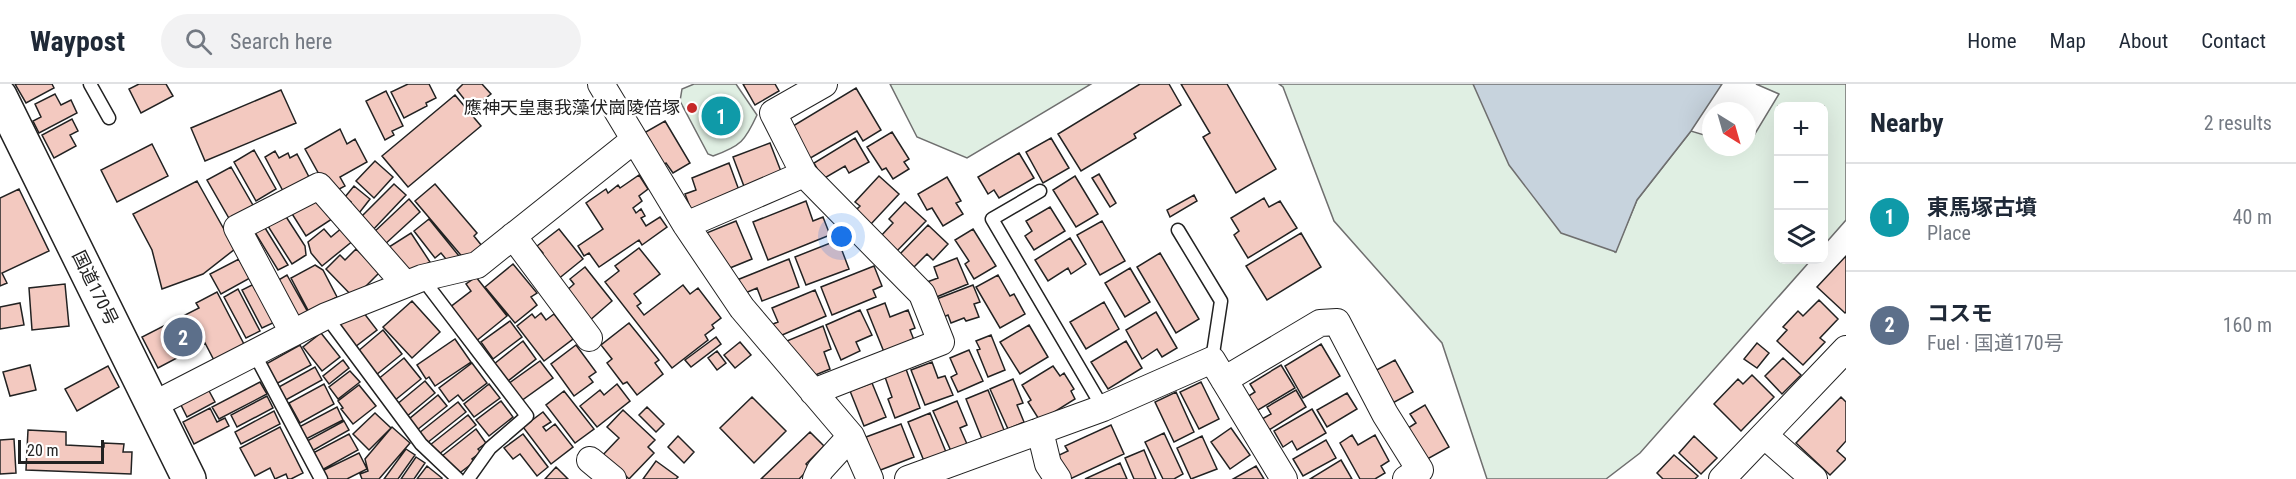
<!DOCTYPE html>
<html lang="en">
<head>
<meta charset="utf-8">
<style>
	body { margin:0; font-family:"Roboto Condensed","Noto Sans JP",sans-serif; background:#f2f2f3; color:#1f2937 }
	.controls { position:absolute; right:18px; top:18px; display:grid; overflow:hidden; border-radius:12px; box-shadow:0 6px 24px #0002 }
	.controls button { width:54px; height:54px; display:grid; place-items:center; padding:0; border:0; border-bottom:2px solid #e0e1e3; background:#fff; color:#1f2937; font:30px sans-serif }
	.compass { position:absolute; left:1702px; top:18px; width:54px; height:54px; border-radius:50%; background:#fff; box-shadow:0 6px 24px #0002; rotate:143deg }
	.scale { position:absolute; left:18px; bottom:15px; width:86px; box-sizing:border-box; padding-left:6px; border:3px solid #222; border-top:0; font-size:16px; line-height:21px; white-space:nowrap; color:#222; -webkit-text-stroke:4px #fff; paint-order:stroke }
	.you { position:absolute; left:842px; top:153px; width:21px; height:21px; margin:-15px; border:4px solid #fff; border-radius:50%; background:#1a73e8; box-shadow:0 0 0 9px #1a73e833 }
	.badge { display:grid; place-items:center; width:39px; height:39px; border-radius:50%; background:#ea580c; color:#fff; font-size:20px; font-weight:700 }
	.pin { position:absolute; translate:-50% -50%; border:3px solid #fff; box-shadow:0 2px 6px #0006 }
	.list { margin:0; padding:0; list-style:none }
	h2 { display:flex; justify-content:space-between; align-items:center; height:78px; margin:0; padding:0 24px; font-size:26px }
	h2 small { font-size:20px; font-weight:400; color:#747a83 }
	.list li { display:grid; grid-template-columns:39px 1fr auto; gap:18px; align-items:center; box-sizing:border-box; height:108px; padding:0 24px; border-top:2px solid #e0e1e3 }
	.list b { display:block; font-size:22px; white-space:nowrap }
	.list p { margin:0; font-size:20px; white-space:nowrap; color:#747a83 }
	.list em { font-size:20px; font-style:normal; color:#747a83 }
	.icon { flex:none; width:33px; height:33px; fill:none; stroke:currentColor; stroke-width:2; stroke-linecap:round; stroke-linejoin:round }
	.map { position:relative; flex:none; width:1846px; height:395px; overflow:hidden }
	header { display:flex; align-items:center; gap:36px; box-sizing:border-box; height:84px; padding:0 30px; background:#fff; border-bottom:2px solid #e0e1e3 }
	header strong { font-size:28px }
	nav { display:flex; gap:33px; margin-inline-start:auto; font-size:21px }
	.search { width:420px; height:54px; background:#f2f2f3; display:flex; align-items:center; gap:15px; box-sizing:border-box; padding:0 21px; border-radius:33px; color:#747a83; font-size:22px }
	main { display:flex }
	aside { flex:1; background:#fff }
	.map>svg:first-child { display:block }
	.green { fill:#e0efe3; stroke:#6f6f6f; stroke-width:1.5 }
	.water { fill:#c7d3dd; stroke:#6f6f6f; stroke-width:1.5 }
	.building { fill:#f3c9c0; stroke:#222; stroke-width:1.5 }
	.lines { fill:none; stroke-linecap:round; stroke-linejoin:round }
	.lane-casing { stroke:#222; stroke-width:15 }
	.street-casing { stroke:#222; stroke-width:28 }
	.highway-casing { stroke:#222; stroke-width:36 }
	.lane { stroke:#fff; stroke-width:12 }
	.street { stroke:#fff; stroke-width:26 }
	.highway { stroke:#fff; stroke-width:33 }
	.poi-dot { fill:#c62828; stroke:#fff; stroke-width:2 }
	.labels { text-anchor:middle; stroke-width:4.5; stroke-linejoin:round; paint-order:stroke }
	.poi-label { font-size:18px; fill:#222; stroke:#fff; text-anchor:end }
	.street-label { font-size:18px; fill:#222; stroke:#fff }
</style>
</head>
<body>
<header>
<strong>Waypost</strong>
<div class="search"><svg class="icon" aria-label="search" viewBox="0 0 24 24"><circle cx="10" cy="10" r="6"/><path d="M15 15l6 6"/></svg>Search here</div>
<nav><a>Home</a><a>Map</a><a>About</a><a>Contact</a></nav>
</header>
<main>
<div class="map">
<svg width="1846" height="395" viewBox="0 0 1846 395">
	<rect width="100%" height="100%" fill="#fff"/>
	<path class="green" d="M694,0H736L757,31C745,57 741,62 713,72L708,70L680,17L682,5Z
		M890,0H1091L967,74L917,53Z
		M1279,0H1473L1615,168L1637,116L1691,47L1711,53V63H1747L1779,10L1756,0H1846V136L1824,161V22H1778V176H1811L1640,369L1606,395H1487L1442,259L1334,137L1283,3Z"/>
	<path class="water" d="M1473,0H1722L1691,47L1637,116L1616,168L1561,149L1509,81Z"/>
	<path class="building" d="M15,0H52L54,4L26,19Z
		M139,0H166L173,12L141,29L129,5Z
		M408,0H429L436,14L426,19L427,22L404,34L391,8Z
		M463,0H482L491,10L472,25L457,6Z
		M743,0H775L779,7L755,21Z
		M1140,0H1169L1181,21L1134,50L1136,54L1081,87L1058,50Z
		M1181,0H1227L1276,85L1236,109L1203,53L1210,49Z
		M856,4L881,46L863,57L857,47L807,76L788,45Z
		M281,6L296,39L205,77L191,44Z
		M386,7L403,42L392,47L394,51L385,56L366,17Z
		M55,10L61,21L71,16L77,29L39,49L33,37L41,33L35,20Z
		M455,11L481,42L408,103L382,72Z
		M72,35L78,47L70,51L76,62L54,74L42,51Z
		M665,37L690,79L673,89L666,79L663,81L644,49Z
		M340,45L347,60L355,55L367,78L340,93L345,102L330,110L305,65Z
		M892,48L909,75L904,78L909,85L893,95L886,84L882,86L867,63Z
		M855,54L869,78L849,89L845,82L823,95L814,79Z
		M1051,54L1069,84L1043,99L1026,68Z
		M770,59L782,90L745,105L733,73Z
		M152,60L168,92L117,118L101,86Z
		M254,66L276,105L256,117L234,78Z
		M275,67L279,74L288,69L290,74L297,70L309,93L283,107L265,73Z
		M1019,69L1034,94L999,114L994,106L988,110L978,93Z
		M375,77L393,93L374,114L356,97Z
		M729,79L740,109L692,128L685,110L696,106L692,94Z
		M231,83L254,123L230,136L207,96Z
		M1099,90L1116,119L1110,123L1092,94Z
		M639,91L648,105L639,112L642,117L633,124L636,129L641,125L645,132L641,134L646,142L660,133L667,143L642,161L639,156L599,183L589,169L584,172L578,162L603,145L586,119L606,105L608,109L618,101L620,104Z
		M879,92L899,110L871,140L856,126L860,122L855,118Z
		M1075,92L1098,130L1076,143L1053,106Z
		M947,93L961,117L956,119L963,130L943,142L932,124L927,126L918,110Z
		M197,97L235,165L203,190L162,205L152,166L133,130Z
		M394,100L406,111L370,149L357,137Z
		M435,100L477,149L474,152L482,162L465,176L415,117Z
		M354,102L370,115L356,133L346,125L351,118L345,113Z
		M19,105L49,167L2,189L7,199L0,202V114Z
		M318,107L335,133L306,152L289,125Z
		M1194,111L1197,117L1170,133L1167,126Z
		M1264,114L1269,123L1280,117L1297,144L1248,174L1234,151L1239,147L1231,134Z
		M409,115L420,128L383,162L372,150Z
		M806,117L813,137L823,133L830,151L768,176L753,138Z
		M905,118L926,137L896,168L880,153L893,139L889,135Z
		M1050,123L1065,147L1034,166L1025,152L1032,147L1026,137Z
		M283,128L305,162L306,171L292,180L266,139Z
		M429,135L459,172L450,180L441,169L435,174L414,147Z
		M736,137L752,175L725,186L704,150Z
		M1102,137L1125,177L1100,191L1077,151Z
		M262,139L288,181L278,186L253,145Z
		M928,141L948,160L933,176L927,170L914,183L900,170Z
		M343,143L354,156L322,182L311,169L308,158L324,145L331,153Z
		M559,145L583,175L557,196L538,172L543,169L537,162Z
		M973,145L996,182L974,195L965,180L969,177L955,156Z
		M411,149L430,178L408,192L389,163Z
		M1301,149L1321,183L1267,216L1246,182Z
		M1070,154L1086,180L1071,190L1068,184L1048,197L1035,176Z
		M838,156L849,185L806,201L795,173Z
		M639,164L660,190L634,210L641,219L637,222L644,231L683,201L690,210L698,204L721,234L712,241L714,244L705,251L708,256L672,284L605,198L619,187L615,182Z
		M356,165L380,188L354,214L326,185L340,171L345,176Z
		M1160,169L1199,235L1176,249L1137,183Z
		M1846,172V228L1845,229L1817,203Z
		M957,174L968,200L934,214L927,198L938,194L934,183Z
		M239,175L250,194L221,210L210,190Z
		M789,175L799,203L762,217L757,204L743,210L737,196Z
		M513,180L537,209L531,213L537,221L515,239L485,203Z
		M315,181L323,186L337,213L309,228L291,194Z
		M874,182L882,202L873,206L876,213L832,231L821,203Z
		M585,183L612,217L589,237L565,208L574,200L570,195Z
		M1130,184L1150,218L1125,233L1105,199Z
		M287,191L310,232L293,242L270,201Z
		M998,191L1010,212L1014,210L1025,230L1000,244L976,203Z
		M476,193L507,232L475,258L449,224L471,207L466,200Z
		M65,200L69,242L32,246L29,204Z
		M254,200L275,238L262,244L242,206Z
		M973,201L980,218L974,220L979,233L966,237L964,234L951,239L948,231L941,234L934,216Z
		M238,205L260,247L246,254L224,213Z
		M815,206L826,232L773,255L768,242L778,238L772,224Z
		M217,208L247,266L217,282L205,259L158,284L142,253L199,224L196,219Z
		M1819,216L1838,235L1820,254L1825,258L1803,281L1777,257L1787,246L1783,243L1798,227L1803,232Z
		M412,217L440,248L412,274L383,243Z
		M1104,218L1119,245L1086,265L1070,238Z
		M20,219L24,241L0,245V223Z
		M885,219L890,233L908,226L915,244L910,246L914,256L884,268L867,226Z
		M360,224L377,246L355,263L338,242Z
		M860,226L872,251L856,258L860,267L841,276L826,241Z
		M1156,228L1177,264L1162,273L1157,265L1142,275L1126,246Z
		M541,229L546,236L554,230L573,255L544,277L517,242L532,230L535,234Z
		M510,237L522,253L493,275L481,258Z
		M629,239L659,276L655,279L663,290L637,311L627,298L623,300L607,279L612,275L601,261Z
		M1029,241L1048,273L1020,290L1000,258Z
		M823,242L831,265L824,268L830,285L808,294L782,259Z
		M383,246L402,270L376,291L357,268Z
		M321,249L340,273L322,287L303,263Z
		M991,251L1005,286L988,293L977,266L980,265L976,257Z
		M716,253L721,260L691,283L685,276Z
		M455,255L471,278L435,302L429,293L426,295L417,281Z
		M523,257L536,275L508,297L494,280Z
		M1126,257L1142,284L1108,305L1091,278Z
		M740,258L751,271L735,284L724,271Z
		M1757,259L1769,269L1757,284L1744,275Z
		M1321,260L1340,292L1303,314L1285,282Z
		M300,261L311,281L276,300L266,280Z
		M576,261L596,288L589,293L593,298L574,312L551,280Z
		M969,266L983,297L958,308L951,293L957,290L950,274Z
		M717,267L726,279L717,286L708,274Z
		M404,274L421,295L394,317L377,296Z
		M1783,274L1801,291L1782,310L1765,292Z
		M343,276L349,284L329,300L323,292Z
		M1395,276L1413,308L1389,321L1371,289Z
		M540,277L553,294L521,317L508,300Z
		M932,278L938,294L945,292L953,311L925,321L911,286Z
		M472,279L487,299L463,317L458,311L449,318L439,304Z
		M30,281L36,306L10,312L3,288Z
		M1281,281L1295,304L1253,329L1244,315L1255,308L1250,300Z
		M108,282L119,303L77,327L65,305Z
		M1053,282L1060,292L1064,289L1074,305L1071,307L1075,315L1040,337L1028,318L1031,316L1022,301Z
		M315,283L322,296L284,317L277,304Z
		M906,285L920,324L895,334L888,315L892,313L885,293Z
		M350,287L360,298L338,315L329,303Z
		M1752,291L1774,313L1741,347L1714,320L1738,295L1743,300Z
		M1013,295L1023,319L1017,321L1024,338L1008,345L990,305Z
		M425,297L435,309L406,333L396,321Z
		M260,298L267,310L219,335L212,323Z
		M1201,298L1219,335L1199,345L1180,308Z
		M872,299L886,333L864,342L850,307Z
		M324,300L334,320L300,339L289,319Z
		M489,300L500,314L474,333L464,320Z
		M617,300L630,317L597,343L580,322L600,306L604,311Z
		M359,301L376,322L353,340L341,325L343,324L338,317Z
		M208,305L215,318L187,333L180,319Z
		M988,306L1004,346L982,355L966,315Z
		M1296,306L1306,323L1269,346L1262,335L1271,330L1267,323Z
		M564,307L594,345L575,359L546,321Z
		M1176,308L1194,348L1174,358L1155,318Z
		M1347,309L1357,325L1327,343L1317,326Z
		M438,311L447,322L417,346L409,335Z
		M267,312L273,324L237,343L231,331Z
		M752,313L786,347L754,379L720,344Z
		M1841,313L1846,318V357L1837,367L1846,375L1830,391L1796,359Z
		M501,317L513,333L489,352L476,336Z
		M957,317L967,341L960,344L967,360L951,367L933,327Z
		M458,318L466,328L427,359L419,349Z
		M1425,321L1449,363L1422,378L1405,346L1416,339L1410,330Z
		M337,323L343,336L306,355L299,343Z
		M647,323L664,340L656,348L639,331Z
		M210,324L217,338L225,334L229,342L194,360L183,338Z
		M1312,325L1326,349L1297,366L1292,357L1283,363L1274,347Z
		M623,326L655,356L648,363L654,369L629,395L621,387L599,375L619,354L607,343Z
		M274,327L280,340L241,360L235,348Z
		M543,328L551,338L543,343L546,347L555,340L573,363L551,380L523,343Z
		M375,329L391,344L369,366L353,350Z
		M930,329L946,368L924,377L908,338Z
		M468,331L476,341L438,371L430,361Z
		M344,337L349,346L312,367L307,357Z
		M901,340L914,373L878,387L866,353Z
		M1111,341L1124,370L1070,395L1055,373L1068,367L1065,362Z
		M280,343L303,389L291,395H288L286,390L275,395L270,384L255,392L240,364Z
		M392,343L410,359L379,395H362L360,390L368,387L365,375Z
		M1231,344L1250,371L1230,385L1211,358Z
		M476,345L486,359L478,365L481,368L472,375L474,378L457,391L442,372Z
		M28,346L66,348V361L104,363V359L124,360L123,368H132L131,390L26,386Z
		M810,348L824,362L806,380L810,384L799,395H761Z
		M1164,349L1183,390L1174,395H1163L1145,358Z
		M349,350L358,366L322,386L313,369Z
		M523,350L548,383L537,392L520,370L513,375L504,364Z
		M1352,351L1358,361L1375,351L1389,377L1381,382L1385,389L1375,395H1360L1340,359Z
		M678,352L694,368L684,379L668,363Z
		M1202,352L1217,385L1191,395L1177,364Z
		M1694,352L1717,374L1701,390L1679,369Z
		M14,355L16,389L0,390V356Z
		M1326,356L1336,374L1303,392L1293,375Z
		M406,365L415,371L398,395H384Z
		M1144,366L1156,395H1134L1125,374Z
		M359,369L367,385L347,395H326L322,387Z
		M1674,371L1698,392L1695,395H1663L1657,389Z
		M416,373L425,379L414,395H401Z
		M1341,376L1352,395H1310Z
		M656,377L678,393L676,395H643Z
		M1120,379L1127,395H1085Z
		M427,382L442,394V395H417Z
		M1256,382L1264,395H1233Z
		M556,383L568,395H545Z"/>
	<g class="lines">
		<defs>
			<path id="lane" d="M90,0L109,34
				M1040,107L992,135L1103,324
				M1178,146L1221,217L1212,276
				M422,194L527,332L490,364L468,395
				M326,232L421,360L458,395
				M254,269L321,395"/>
			<path id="street" d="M601,0L686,141L742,224L851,352L870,395
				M804,90L773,29L824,0
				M686,141L804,90L922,210L941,258L813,308
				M513,152L589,254
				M293,249L237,144L319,102L405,200
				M1224,296L1320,239L1337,238L1385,330L1420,386L1406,395
				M153,321L326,232L422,194L477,181L634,56
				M1040,347L1048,380L1058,395
				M1764,351L1814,395
				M590,376L613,395
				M816,395L820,386L851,352
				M908,395L1103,324L1212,276L1284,395
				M1722,395L1846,265"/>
			<path id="highway" d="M0,12L189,395"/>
		</defs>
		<use href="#lane" class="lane-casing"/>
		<use href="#street" class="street-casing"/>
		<use href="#highway" class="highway-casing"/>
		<use href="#lane" class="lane"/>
		<use href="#street" class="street"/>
		<use href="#highway" class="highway"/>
	</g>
	<circle class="poi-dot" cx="692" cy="24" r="6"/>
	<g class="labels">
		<g class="poi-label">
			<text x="680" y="30">應神天皇惠我藻伏崗陵倍塚</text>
		</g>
		<g class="street-label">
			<text transform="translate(95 204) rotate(64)" y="6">国道170号</text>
		</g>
	</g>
</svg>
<div class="controls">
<button>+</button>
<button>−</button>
<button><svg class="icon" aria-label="layers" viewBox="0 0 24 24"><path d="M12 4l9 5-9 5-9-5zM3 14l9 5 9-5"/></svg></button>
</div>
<svg class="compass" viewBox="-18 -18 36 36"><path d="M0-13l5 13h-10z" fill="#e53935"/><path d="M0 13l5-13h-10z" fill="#747a83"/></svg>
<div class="scale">20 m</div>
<div class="you"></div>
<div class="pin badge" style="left:721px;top:32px;background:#0f9aa8">1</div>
<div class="pin badge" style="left:183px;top:253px;background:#5c6f8a">2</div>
</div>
<aside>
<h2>Nearby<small>2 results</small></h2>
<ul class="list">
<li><span class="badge" style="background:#0f9aa8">1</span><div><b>東馬塚古墳</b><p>Place</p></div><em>40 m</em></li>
<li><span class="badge" style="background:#5c6f8a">2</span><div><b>コスモ</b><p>Fuel · 国道170号</p></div><em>160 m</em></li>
</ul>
</aside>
</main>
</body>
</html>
